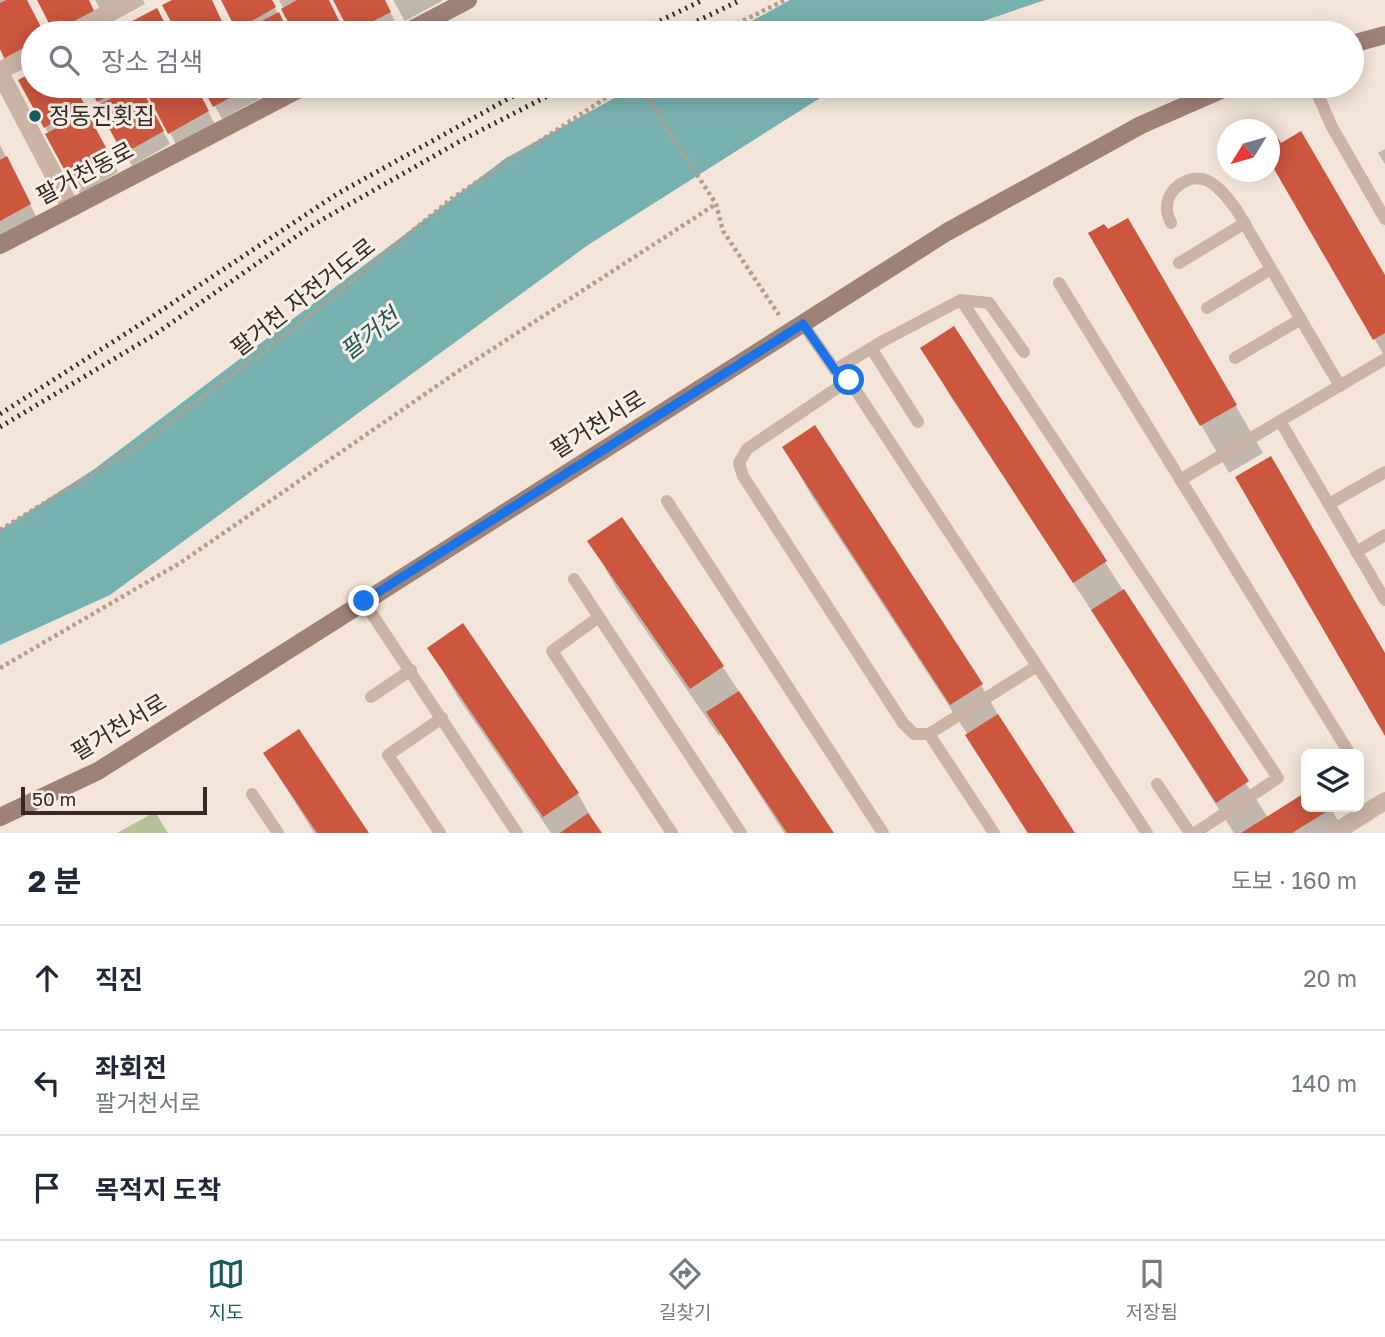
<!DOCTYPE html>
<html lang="ko">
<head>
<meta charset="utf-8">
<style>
	body { margin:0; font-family:"Golos Text","Noto Sans KR",sans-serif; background:#f2f2f3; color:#1f2937 }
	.controls { position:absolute; right:21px; bottom:21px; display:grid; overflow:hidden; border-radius:10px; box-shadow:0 4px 18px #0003 }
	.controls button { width:63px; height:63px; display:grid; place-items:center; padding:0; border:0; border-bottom:2px solid #e0e1e3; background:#fff; color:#1f2937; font:35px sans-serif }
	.compass { position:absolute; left:1217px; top:119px; width:63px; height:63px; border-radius:50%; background:#fff; box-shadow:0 4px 18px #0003; rotate:233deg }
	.scale { position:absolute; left:21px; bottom:18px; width:186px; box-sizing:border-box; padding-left:7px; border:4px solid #362a26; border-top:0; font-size:19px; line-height:24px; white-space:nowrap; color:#362a26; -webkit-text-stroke:5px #faefe6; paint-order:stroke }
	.stop { position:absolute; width:21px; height:21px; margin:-16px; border:5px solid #1a73e8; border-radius:50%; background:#fff }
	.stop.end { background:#1a73e8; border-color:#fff; box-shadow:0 2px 7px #0008 }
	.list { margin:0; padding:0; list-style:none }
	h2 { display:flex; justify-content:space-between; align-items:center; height:91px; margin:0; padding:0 28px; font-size:30px }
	h2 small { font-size:23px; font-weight:400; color:#747a83 }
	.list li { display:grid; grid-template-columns:46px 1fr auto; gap:21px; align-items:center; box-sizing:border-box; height:105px; padding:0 28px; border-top:2px solid #e0e1e3 }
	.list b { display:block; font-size:26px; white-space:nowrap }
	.list p { margin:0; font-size:23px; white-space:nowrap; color:#747a83 }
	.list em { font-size:23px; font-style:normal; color:#747a83 }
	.icon { flex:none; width:38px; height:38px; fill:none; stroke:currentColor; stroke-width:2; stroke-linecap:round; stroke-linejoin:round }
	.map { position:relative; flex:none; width:1385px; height:833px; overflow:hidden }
	.search { position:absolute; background:#fff; box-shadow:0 4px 18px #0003; left:21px; right:21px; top:21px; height:77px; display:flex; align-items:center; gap:18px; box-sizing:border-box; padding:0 24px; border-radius:38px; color:#747a83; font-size:26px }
	.sheet { height:406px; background:#fff }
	nav { display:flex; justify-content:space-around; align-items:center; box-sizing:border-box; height:98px; border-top:2px solid #e0e1e3; background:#fff; font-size:19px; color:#747a83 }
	nav a { display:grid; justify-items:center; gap:4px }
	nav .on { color:#1a5a59 }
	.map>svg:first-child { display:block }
	.green { fill:#b7c299 }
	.water { fill:#77b1af }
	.shadow { fill:#0003 }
	.building { fill:#cc563e }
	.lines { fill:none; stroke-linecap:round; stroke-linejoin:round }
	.path { stroke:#b79d8f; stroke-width:4.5; stroke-dasharray:3.5 3.5; stroke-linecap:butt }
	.lane { stroke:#cbb3a5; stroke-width:12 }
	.street { stroke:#cbb3a5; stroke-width:18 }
	.secondary { stroke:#9f8276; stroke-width:18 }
	.rail { stroke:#362a26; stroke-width:5; stroke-dasharray:2 5; stroke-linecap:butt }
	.route { stroke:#1a73e8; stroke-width:9 }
	.poi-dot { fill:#1a5a59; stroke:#faefe6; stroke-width:2.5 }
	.labels { text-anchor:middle; stroke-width:6; stroke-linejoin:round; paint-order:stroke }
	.poi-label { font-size:23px; fill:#362a26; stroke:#faefe6; text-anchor:start }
	.street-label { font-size:23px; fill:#362a26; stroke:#faefe6 }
	.water-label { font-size:24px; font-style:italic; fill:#1a5a59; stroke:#faefe6 }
</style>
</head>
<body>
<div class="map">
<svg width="1385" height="833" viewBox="0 0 1385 833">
	<rect width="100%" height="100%" fill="#f3e5d9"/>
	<path class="green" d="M155,812L168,833H117Z"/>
	<path class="water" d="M790,0H1045L948,33H730Z
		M636,86H839L588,245L110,595L0,645V530L93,470L506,158Z"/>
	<path class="shadow" d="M0,0H28L26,2L43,33H33V63L15,73L0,46Z
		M95,0H143L145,4L108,24Z
		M176,0H211L227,33H179L164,6Z
		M223,0H271L288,33H240Z
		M279,0H328L344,33H296Z
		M335,0H384L397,25L382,33H352Z
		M393,0H442V1L405,21Z
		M33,74V86H73L118,172L80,194L21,81Z
		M91,86H139L170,144L132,166Z
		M145,86H194L215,124L177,146Z
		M204,86H253L259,99L222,119Z
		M266,86H287L271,94Z
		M1277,140L1385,278V357L1270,159V144Z
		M0,145L37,218L0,238Z
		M1385,149V164L1378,153Z
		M1128,220L1263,453L1229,473L1090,234L1107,232Z
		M923,348L1105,562L1268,818L1306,794V807H1330L1342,828L1334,833H1234L1103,628L950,396Z
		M784,447L981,685L1008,732L1073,833H1027L968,735L811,495Z
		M621,519L723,667L832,833H784L721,734L719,736L617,589L590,541Z
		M430,648L578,794L600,833H551L457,696Z
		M265,754L367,833H314Z"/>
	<path class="building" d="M6,0H27L44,33H33V46L6,62L0,49V3Z
		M37,0H89L95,13L60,33H54Z
		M172,0H212L227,32L177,33L162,5Z
		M221,0H272L276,7L236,30Z
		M297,0H329L345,33H294L281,9Z
		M333,0H385L391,12L350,33Z
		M157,8L170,33H117L115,30Z
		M279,12L289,33H238Z
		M33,72V86H74L85,105L44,128L18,80Z
		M89,86H126L97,102Z
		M135,86H140L164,131L123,154L97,106Z
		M143,86H196L209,111L168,134Z
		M202,86H252L213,107Z
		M87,112L112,159L71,182L45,134Z
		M1301,131L1385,275V333L1373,340L1270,162V142L1278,138L1281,143Z
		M7,156L31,204L0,221V160Z
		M1128,218L1237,405L1200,426L1088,233L1104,224L1108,229Z
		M954,326L1107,561L1073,583L920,348Z
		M815,425L983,684L950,705L782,447Z
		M1271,456L1385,653V736L1235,477Z
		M622,517L724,666L690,689L587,541Z
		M1124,589L1249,781L1216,803L1091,610Z
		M463,623L579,793L543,817L427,648Z
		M739,691L834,833H787L706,712Z
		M998,714L1075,833H1028L965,735Z
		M299,729L369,833H317L263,753Z
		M1306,792V807H1334L1292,833H1241Z
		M588,813L602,833H560Z"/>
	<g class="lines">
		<path class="path" d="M718,33L785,0
			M640,86L716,204L723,231L779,315
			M0,530L140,445L305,320L451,199L624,86
			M0,668L180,563L457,372L716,204"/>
		<path class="lane" d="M1314,86L1332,127L1385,219
			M1171,223C1169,218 1166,212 1167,207C1167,188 1191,172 1208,181C1220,187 1228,199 1236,209L1340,386
			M1179,263L1245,223
			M1059,283L1348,751
			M961,300L989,303L1024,352
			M1207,308L1271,269
			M803,324L835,370L849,380L1147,833
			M871,348L918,422
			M1235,358L1301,319
			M835,370L883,341L961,300L1278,778L1195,833
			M849,380L747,449L739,463L743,476L903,723L914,734H929L1037,666
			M1280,421L1385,600
			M1180,480L1385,359
			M667,501L883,833
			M1329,504L1385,472
			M1356,552L1385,535
			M574,579L741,833
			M364,602L517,833
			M599,617L552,651L672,833
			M371,697L411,670
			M929,734L994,833
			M1157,784L1190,833
			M252,794L278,833
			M440,833L388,755L442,718"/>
		<path class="street" d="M71,33L133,0
			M0,71L33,53
			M0,73L71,208
			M1334,833L1385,801"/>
		<path class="secondary" d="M405,33L468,0
			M1352,44L1385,35
			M0,245L305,86
			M0,817L98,771L947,232L1141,125L1230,86"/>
		<path class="rail" d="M635,33L703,0
			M672,33L741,0
			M0,414L147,320L337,194L531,86
			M0,427L154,335L311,226L462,140L567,86"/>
	</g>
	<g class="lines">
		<path class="route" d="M364,601L803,324L835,370L849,380"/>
	</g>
	<circle class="poi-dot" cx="35" cy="116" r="7"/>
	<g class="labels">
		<g class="poi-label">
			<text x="49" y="124">정동진횟집</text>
		</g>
		<g class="street-label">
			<text transform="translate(85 173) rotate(-28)" y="8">팔거천동로</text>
			<text transform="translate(303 297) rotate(-38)" y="8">팔거천 자전거도로</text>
			<text transform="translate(598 424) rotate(-32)" y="8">팔거천서로</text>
			<text transform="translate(119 727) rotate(-31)" y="8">팔거천서로</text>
		</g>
		<g class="water-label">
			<text transform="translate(370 334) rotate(-38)" y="8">팔거천</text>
		</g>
	</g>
</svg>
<div class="controls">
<button><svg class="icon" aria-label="layers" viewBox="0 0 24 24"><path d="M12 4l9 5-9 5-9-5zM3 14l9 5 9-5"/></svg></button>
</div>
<svg class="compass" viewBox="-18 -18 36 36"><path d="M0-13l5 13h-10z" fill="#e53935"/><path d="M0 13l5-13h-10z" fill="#747a83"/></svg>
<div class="scale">50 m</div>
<div class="stop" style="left:849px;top:380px"></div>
<div class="stop end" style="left:364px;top:601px"></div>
<div class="search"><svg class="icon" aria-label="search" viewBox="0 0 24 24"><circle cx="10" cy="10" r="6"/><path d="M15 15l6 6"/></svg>장소 검색</div>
</div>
<section class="sheet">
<h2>2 분<small>도보 · 160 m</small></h2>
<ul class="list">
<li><svg class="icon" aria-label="ahead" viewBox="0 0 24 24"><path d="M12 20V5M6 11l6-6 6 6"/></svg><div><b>직진</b></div><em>20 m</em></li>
<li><svg class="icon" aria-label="left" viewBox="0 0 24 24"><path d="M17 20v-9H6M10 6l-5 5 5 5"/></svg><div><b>좌회전</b><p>팔거천서로</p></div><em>140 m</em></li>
<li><svg class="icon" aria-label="arrive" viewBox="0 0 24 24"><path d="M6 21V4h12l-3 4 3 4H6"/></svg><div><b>목적지 도착</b></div></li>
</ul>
</section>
<nav>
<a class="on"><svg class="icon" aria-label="map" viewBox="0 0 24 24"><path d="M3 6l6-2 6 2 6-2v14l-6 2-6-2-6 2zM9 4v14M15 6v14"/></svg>지도</a>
<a><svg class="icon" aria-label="directions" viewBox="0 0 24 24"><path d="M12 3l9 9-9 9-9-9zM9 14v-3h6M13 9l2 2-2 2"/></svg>길찾기</a>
<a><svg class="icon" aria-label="saved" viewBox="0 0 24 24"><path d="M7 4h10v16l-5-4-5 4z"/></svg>저장됨</a>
</nav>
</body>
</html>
